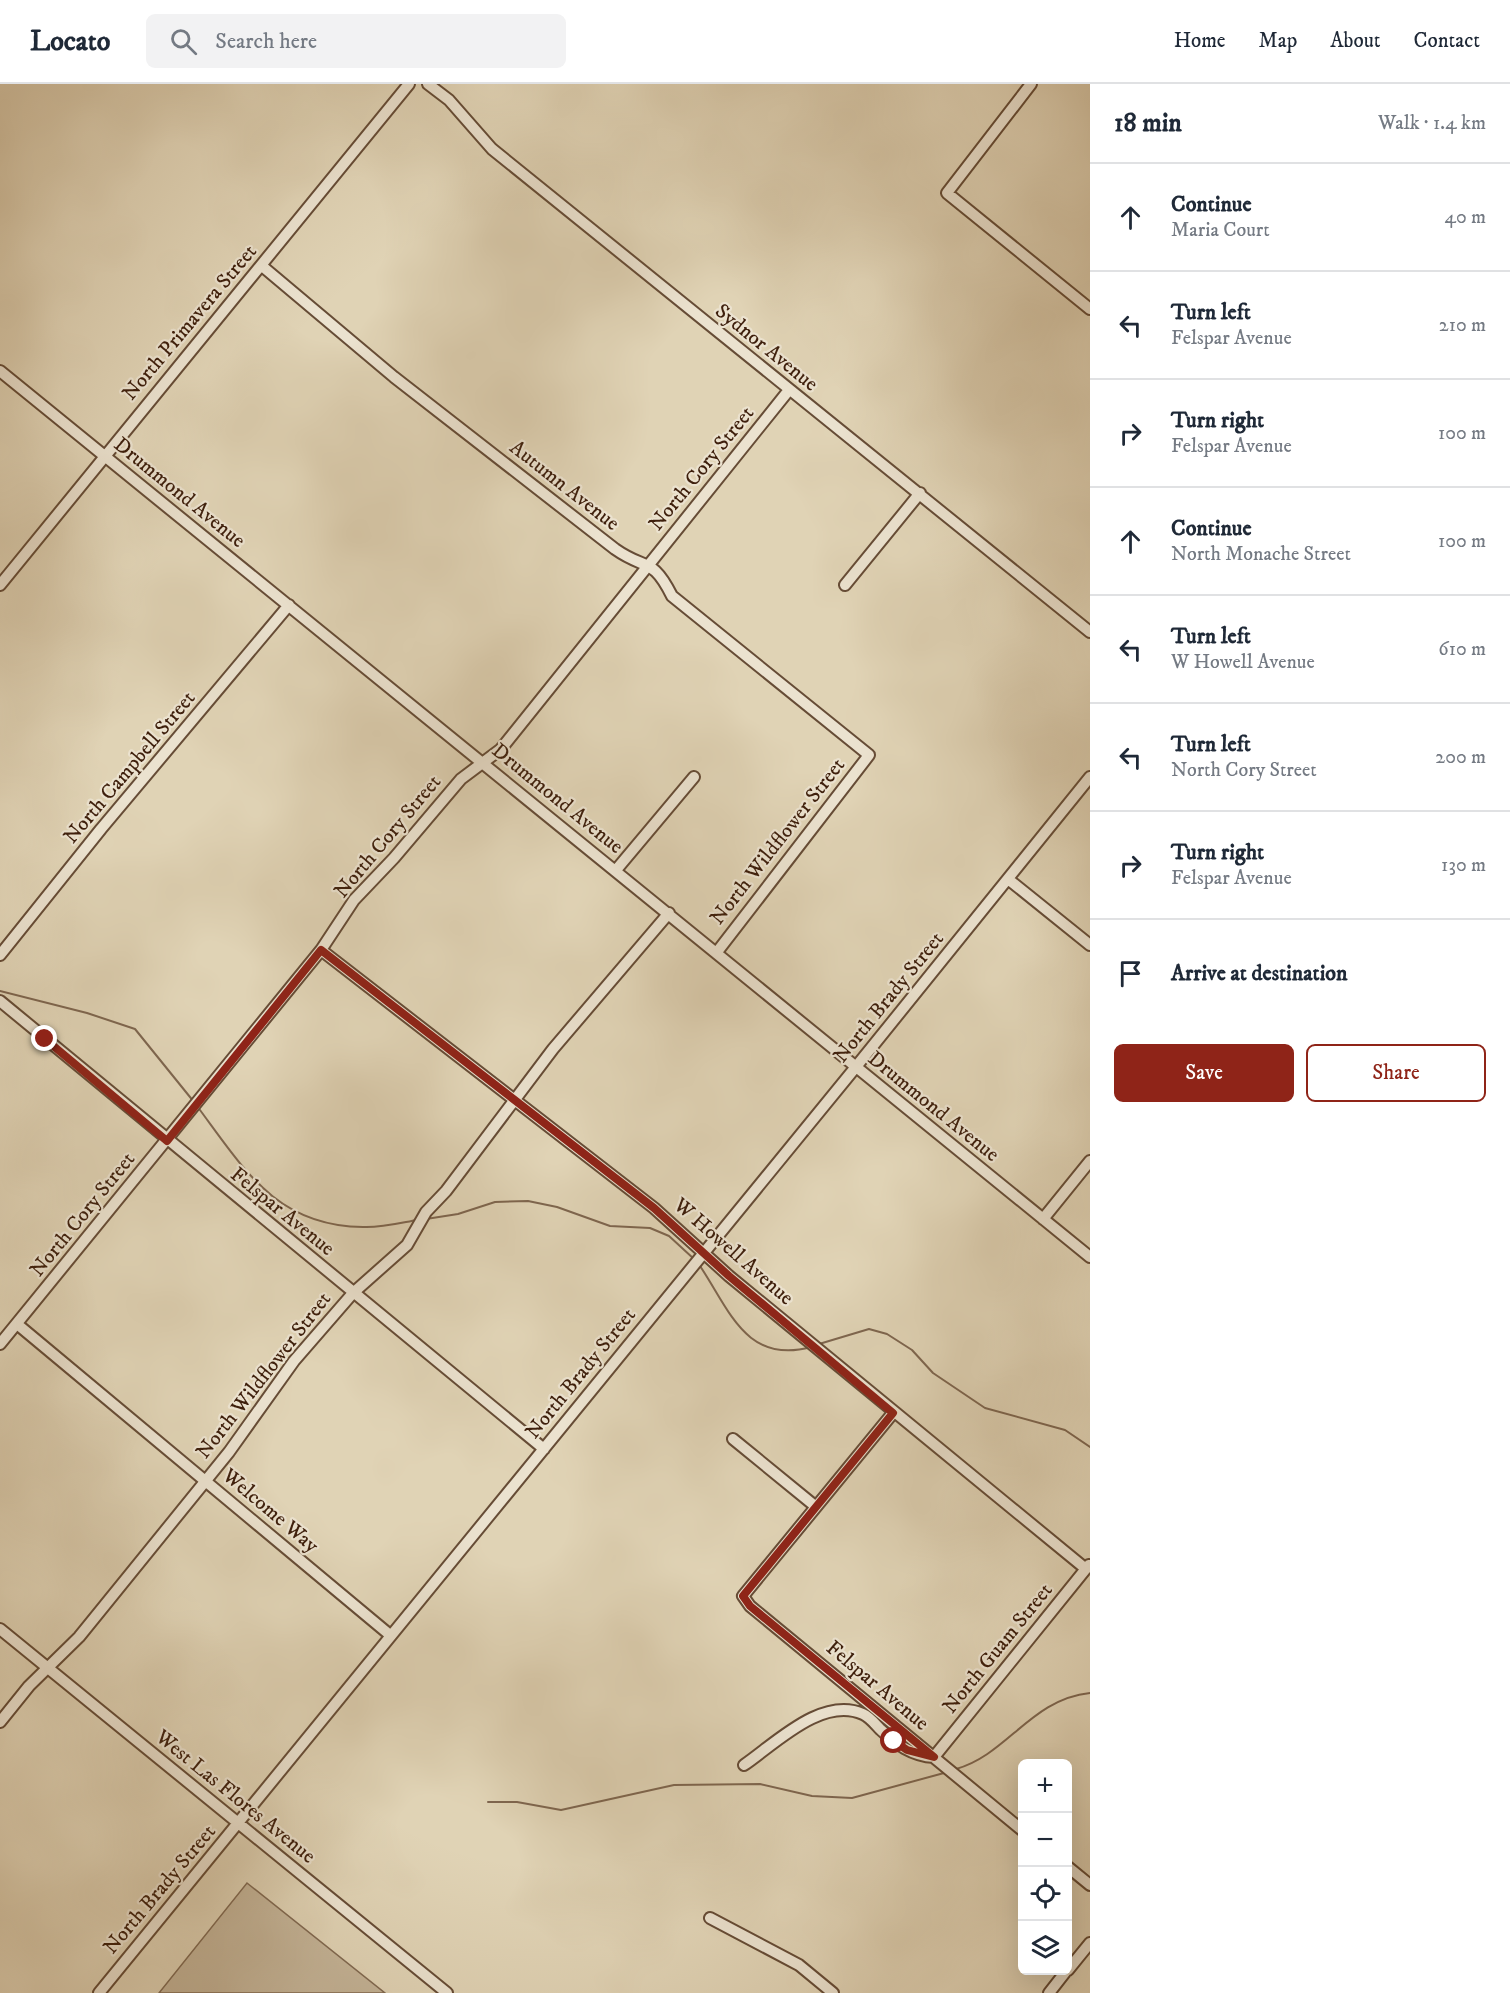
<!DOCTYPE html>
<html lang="en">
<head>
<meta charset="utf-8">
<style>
	body { margin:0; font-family:"IM FELL DW Pica",serif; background:#f2f2f3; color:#1f2937 }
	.controls { position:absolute; right:18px; bottom:18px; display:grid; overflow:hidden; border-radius:9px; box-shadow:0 6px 24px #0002 }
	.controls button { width:54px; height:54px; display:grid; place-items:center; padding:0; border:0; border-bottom:2px solid #e0e1e3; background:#fff; color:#1f2937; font:30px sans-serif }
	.stop { position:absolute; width:18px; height:18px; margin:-14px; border:4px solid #8f2418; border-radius:50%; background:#fff }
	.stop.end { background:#8f2418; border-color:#fff; box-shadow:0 2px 6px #0008 }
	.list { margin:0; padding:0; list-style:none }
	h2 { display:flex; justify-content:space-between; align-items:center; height:78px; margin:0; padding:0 24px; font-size:26px }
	h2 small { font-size:20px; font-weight:400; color:#747a83 }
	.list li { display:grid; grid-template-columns:39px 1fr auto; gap:18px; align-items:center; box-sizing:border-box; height:108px; padding:0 24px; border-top:2px solid #e0e1e3 }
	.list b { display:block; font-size:22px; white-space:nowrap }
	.list p { margin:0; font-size:20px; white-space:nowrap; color:#747a83 }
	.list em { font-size:20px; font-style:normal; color:#747a83 }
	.actions { display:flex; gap:12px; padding:18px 24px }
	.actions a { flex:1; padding:14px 0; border:2px solid #8f2418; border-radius:9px; text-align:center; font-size:21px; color:#8f2418 }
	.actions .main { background:#8f2418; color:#fff }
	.icon { flex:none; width:33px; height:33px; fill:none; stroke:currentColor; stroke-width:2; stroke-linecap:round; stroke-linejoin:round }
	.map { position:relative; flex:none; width:1090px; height:1909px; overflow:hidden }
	header { display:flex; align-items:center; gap:36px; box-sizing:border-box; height:84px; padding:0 30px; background:#fff; border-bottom:2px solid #e0e1e3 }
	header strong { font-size:28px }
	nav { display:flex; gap:33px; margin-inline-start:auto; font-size:21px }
	.search { width:420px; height:54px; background:#f2f2f3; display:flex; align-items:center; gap:15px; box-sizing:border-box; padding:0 21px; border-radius:9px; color:#747a83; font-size:22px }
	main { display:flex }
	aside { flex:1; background:#fff }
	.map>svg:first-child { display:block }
	.green { fill:#c4b498; stroke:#816a52; stroke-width:1.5 }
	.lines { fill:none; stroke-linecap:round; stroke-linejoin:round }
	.stream { stroke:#7e664f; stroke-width:2 }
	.minor-casing { stroke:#664c36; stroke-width:14 }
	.minor { stroke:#ebe2cf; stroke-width:10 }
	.route { stroke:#8f2418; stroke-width:8 }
	.labels { text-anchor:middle; stroke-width:4.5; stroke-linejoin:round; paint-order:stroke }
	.street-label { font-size:21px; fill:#3e1f0c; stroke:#ebe2cf }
</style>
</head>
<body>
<header>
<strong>Locato</strong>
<div class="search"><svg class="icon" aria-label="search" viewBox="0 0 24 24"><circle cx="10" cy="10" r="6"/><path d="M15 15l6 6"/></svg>Search here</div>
<nav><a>Home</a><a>Map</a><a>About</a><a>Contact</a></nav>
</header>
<main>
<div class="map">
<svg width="1090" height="1909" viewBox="0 0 1090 1909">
	<rect width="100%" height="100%" fill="#e0d3b5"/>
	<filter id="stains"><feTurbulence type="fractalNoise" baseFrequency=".00333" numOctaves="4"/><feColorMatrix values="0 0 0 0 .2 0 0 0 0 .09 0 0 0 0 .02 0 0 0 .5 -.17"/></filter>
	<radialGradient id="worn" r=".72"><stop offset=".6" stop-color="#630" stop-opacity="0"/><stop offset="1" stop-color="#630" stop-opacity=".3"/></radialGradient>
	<path class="green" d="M247,1799L385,1909H159Z"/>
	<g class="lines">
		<path class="stream" d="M0,907L87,929L135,945L194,1018
			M197,1022C244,1085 276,1142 363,1143C380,1144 400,1139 417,1136
			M426,1135L458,1130L495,1118L528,1117L557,1123L610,1142L650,1144L669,1152L694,1175
			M700,1182C729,1225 746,1281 811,1263
			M819,1260L869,1245L887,1250L912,1266L933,1289L985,1324L1065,1346L1090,1363
			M956,1685C1007,1671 1031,1615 1090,1609
			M488,1718H517L561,1726L674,1701L760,1700L812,1712L852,1714L944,1689"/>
		<defs>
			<path id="minor" d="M428,0L449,16L492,65L1090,548
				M1031,0L947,109L1090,225
				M262,182L394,293L615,465C646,487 652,472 672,512L869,671L717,868
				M0,287L1090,1173
				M0,501L409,0
				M845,501L920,409
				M616,786L694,693
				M1008,795L1090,861
				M321,866L654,1124L729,1192L1086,1485
				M0,871L101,745L289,521
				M0,917L544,1365
				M1043,1135L1090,1077
				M17,1240L390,1551
				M0,1260L321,866L354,816L394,774L461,695L501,665L789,306
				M893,1329L743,1512L750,1522L1022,1746
				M733,1355L815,1422
				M0,1545L447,1909
				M0,1638L29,1602L79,1553L229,1368L294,1277L353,1209L407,1161L426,1128L446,1107L553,965L669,829
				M744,1681C776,1659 822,1612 863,1630C870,1633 876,1641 881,1646C896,1660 912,1672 934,1673L1089,1481
				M1068,1783L1090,1801
				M710,1834L799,1881L833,1909
				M1068,1886L1090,1859
				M99,1909L855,984L1090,693
				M1049,1909L1067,1886"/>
		</defs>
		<use href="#minor" class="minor-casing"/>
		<use href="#minor" class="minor"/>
	</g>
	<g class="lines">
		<path class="route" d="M45,955L167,1057L321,866L654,1124L729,1192L893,1329L743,1512L750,1522L934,1673L907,1666L894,1657"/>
	</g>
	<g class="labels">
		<g class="street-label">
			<text transform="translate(189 238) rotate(-50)" y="7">North Primavera Street</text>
			<text transform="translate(767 263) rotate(39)" y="7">Sydnor Avenue</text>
			<text transform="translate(701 384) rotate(-51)" y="7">North Cory Street</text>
			<text transform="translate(565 401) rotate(38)" y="7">Autumn Avenue</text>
			<text transform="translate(180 408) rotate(39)" y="7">Drummond Avenue</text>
			<text transform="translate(129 683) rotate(-50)" y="7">North Campbell Street</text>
			<text transform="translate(558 714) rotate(39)" y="7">Drummond Avenue</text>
			<text transform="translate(387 752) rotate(-50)" y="7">North Cory Street</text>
			<text transform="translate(777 757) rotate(-52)" y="7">North Wildflower Street</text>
			<text transform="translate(888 913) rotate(-51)" y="7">North Brady Street</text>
			<text transform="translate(934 1022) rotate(39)" y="7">Drummond Avenue</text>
			<text transform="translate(283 1127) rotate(39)" y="7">Felspar Avenue</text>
			<text transform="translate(82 1130) rotate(-51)" y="7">North Cory Street</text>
			<text transform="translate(734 1167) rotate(41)" y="7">W Howell Avenue</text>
			<text transform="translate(580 1289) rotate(-51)" y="7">North Brady Street</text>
			<text transform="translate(263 1291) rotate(-52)" y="7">North Wildflower Street</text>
			<text transform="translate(271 1426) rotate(40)" y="7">Welcome Way</text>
			<text transform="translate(997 1564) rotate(-51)" y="7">North Guam Street</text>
			<text transform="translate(878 1601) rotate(40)" y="7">Felspar Avenue</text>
			<text transform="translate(236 1712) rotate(39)" y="7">West Las Flores Avenue</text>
			<text transform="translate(159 1805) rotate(-50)" y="7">North Brady Street</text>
		</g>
	</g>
	<rect width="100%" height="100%" filter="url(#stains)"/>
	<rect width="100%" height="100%" fill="url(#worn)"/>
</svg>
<div class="controls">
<button>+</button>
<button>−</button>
<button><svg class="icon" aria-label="locate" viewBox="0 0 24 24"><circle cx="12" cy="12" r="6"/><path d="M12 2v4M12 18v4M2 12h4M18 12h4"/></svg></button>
<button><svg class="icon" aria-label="layers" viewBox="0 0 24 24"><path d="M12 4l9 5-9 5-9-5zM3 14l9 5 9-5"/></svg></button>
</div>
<div class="stop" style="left:894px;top:1657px"></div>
<div class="stop end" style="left:45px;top:955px"></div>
</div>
<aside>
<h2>18 min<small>Walk · 1.4 km</small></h2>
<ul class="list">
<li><svg class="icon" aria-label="ahead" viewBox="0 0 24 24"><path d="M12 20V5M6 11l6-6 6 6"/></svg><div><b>Continue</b><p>Maria Court</p></div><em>40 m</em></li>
<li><svg class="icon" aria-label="left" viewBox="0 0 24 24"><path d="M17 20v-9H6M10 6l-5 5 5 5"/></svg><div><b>Turn left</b><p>Felspar Avenue</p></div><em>210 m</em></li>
<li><svg class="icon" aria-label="right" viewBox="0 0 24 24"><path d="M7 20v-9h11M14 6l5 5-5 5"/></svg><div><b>Turn right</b><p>Felspar Avenue</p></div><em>100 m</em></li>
<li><svg class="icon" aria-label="ahead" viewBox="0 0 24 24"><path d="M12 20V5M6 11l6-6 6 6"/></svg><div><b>Continue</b><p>North Monache Street</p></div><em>100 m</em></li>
<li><svg class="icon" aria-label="left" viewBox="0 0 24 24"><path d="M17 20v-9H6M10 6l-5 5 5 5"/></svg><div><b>Turn left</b><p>W Howell Avenue</p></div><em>610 m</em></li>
<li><svg class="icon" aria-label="left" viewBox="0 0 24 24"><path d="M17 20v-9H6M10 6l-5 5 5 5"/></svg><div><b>Turn left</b><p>North Cory Street</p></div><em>200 m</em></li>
<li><svg class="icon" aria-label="right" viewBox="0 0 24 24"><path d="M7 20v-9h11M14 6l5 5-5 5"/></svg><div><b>Turn right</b><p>Felspar Avenue</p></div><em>130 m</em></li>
<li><svg class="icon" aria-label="arrive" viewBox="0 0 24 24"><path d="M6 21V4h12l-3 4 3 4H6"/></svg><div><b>Arrive at destination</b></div></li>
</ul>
<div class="actions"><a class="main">Save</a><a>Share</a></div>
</aside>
</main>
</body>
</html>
